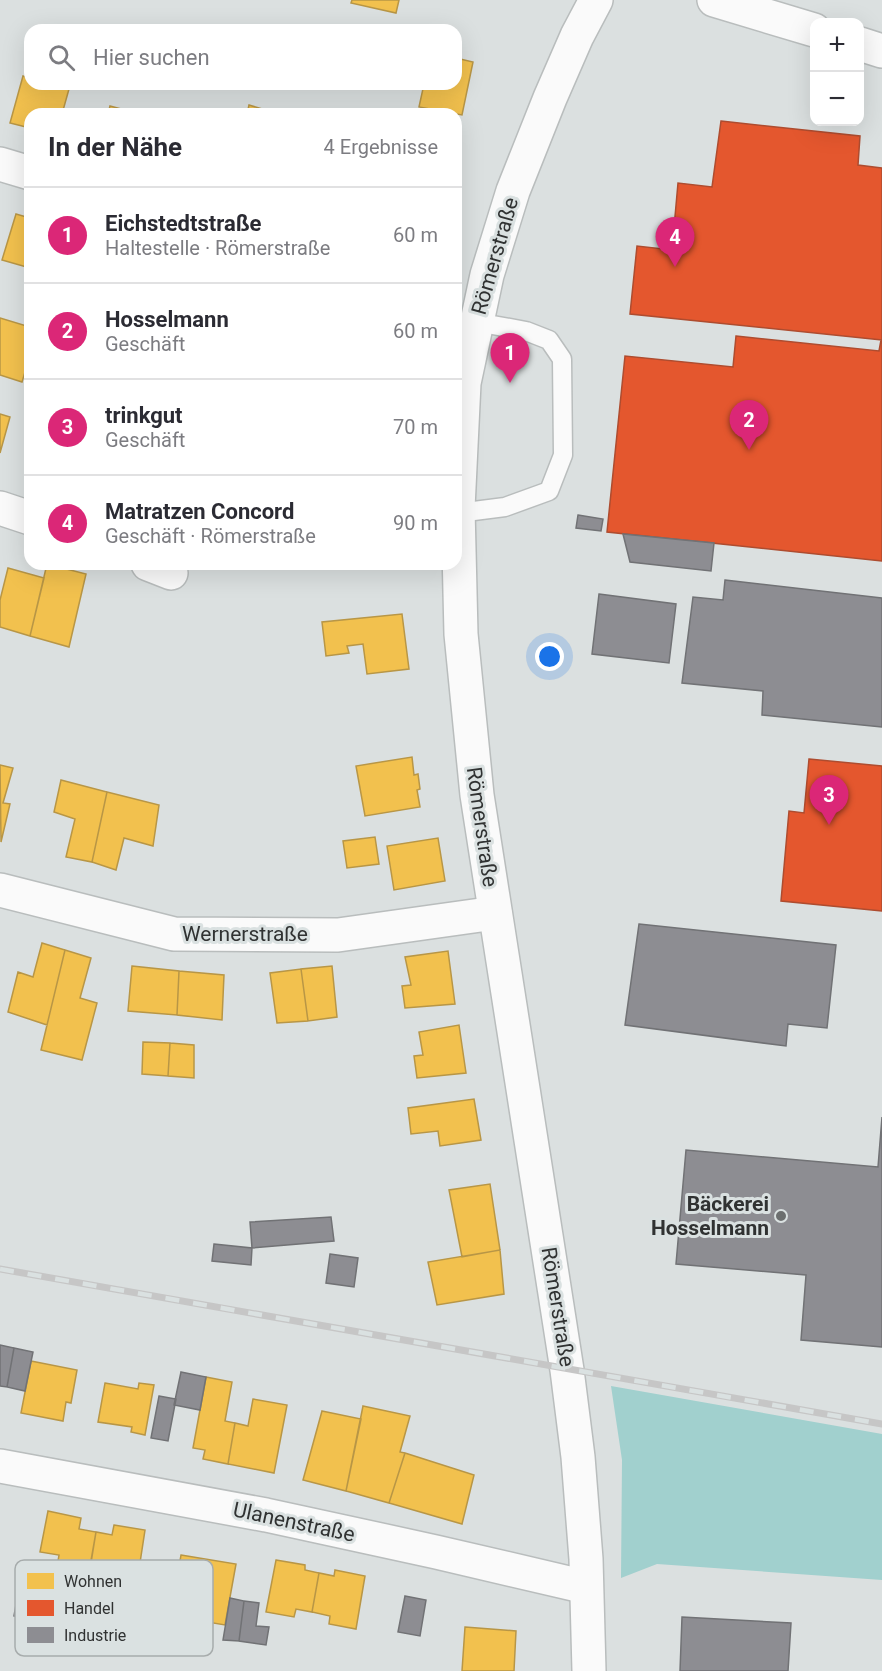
<!DOCTYPE html>
<html lang="de">
<head>
<meta charset="utf-8">
<style>
	body { margin:0; font-family:Roboto,sans-serif; background:#f2f2f3; color:#2b2b33 }
	.controls { position:absolute; right:18px; top:18px; display:grid; overflow:hidden; border-radius:12px; box-shadow:0 6px 24px #0002 }
	.controls button { width:54px; height:54px; display:grid; place-items:center; padding:0; border:0; border-bottom:2px solid #e1e1e2; background:#fff; color:#2b2b33; font:30px sans-serif }
	.you { position:absolute; left:550px; top:657px; width:21px; height:21px; margin:-15px; border:4px solid #fff; border-radius:50%; background:#1a73e8; box-shadow:0 0 0 9px #1a73e833 }
	.badge { display:grid; place-items:center; width:39px; height:39px; border-radius:50%; background:#db2777; color:#fff; font-size:20px; font-weight:700 }
	.pin { position:absolute; translate:-50% -50px; filter:drop-shadow(0 2px 3px #0008) }
	.pin::after { content:''; position:absolute; top:32px; width:21px; height:18px; background:inherit; clip-path:polygon(0 0,100% 0,50% 100%) }
	.list { margin:0; padding:0; list-style:none }
	h2 { display:flex; justify-content:space-between; align-items:center; height:78px; margin:0; padding:0 24px; font-size:26px }
	h2 small { font-size:20px; font-weight:400; color:#7c7c81 }
	.list li { display:grid; grid-template-columns:39px 1fr auto; gap:18px; align-items:center; box-sizing:border-box; height:96px; padding:0 24px; border-top:2px solid #e1e1e2 }
	.list b { display:block; font-size:22px; white-space:nowrap }
	.list p { margin:0; font-size:20px; white-space:nowrap; color:#7c7c81 }
	.list em { font-size:20px; font-style:normal; color:#7c7c81 }
	.icon { flex:none; width:33px; height:33px; fill:none; stroke:currentColor; stroke-width:2; stroke-linecap:round; stroke-linejoin:round }
	.map { position:relative; flex:none; width:882px; height:1671px; overflow:hidden }
	.search { position:absolute; background:#fff; box-shadow:0 6px 24px #0002; left:24px; top:24px; width:438px; height:66px; display:flex; align-items:center; gap:15px; box-sizing:border-box; padding:0 21px; border-radius:18px; color:#7c7c81; font-size:22px }
	.panel { position:absolute; background:#fff; box-shadow:0 6px 24px #0002; left:24px; top:108px; width:438px; height:462px; border-radius:18px }
	.map>svg:first-child { display:block }
	.green { fill:#a1d0ce }
	.homes { fill:#f2c14e; stroke:#b89646; stroke-width:1.5 }
	.shops { fill:#e4572e; stroke:#ae4c2f; stroke-width:1.5 }
	.industry { fill:#8d8d92; stroke:#717275; stroke-width:1.5 }
	.lines { fill:none; stroke-linecap:round; stroke-linejoin:round }
	.lane-casing { stroke:#b9bdbd; stroke-width:21 }
	.street-casing { stroke:#b9bdbd; stroke-width:36 }
	.secondary-casing { stroke:#b9bdbd; stroke-width:36 }
	.lane { stroke:#fafafa; stroke-width:18 }
	.street { stroke:#fafafa; stroke-width:33 }
	.secondary { stroke:#fafafa; stroke-width:33 }
	.rail-casing { stroke:#c6c6c6; stroke-width:7 }
	.rail { stroke:#dae1e1; stroke-width:4.5; stroke-dasharray:14; stroke-linecap:butt }
	.poi-dot { fill:#6c6f6f; stroke:#dae1e1; stroke-width:2 }
	.labels { text-anchor:middle; stroke-width:6; stroke-linejoin:round; paint-order:stroke }
	.street-label { font-size:21px; fill:#303232; stroke:#dae1e1 }
	.poi-label { font-size:21px; font-weight:bold; fill:#303232; stroke:#dae1e1; text-anchor:end }
	.key { fill:#dae1e1; stroke:#a7acac; stroke-width:1.5 }
	.key-label { font-size:16px; fill:#303232 }
</style>
</head>
<body>
<div class="map">
<svg width="882" height="1671" viewBox="0 0 882 1671">
	<rect width="100%" height="100%" fill="#dbe0e0"/>
	<path class="green" d="M611,1386L882,1434V1580L657,1564L621,1578L622,1460Z"/>
	<path class="homes" d="M352,0H399L396,13L351,3Z
		M456,58L473,62L462,115L419,107L424,84H456Z
		M23,76L30,78V84H50L69,89L62,114H30V128L10,123Z
		M249,105L279,114H247Z
		M110,106L140,114H108Z
		M16,214L30,218V268L2,260Z
		M0,318L30,327V356L22,382L0,375Z
		M0,414L10,417L0,453Z
		M47,564L86,574L69,647L30,636Z
		M8,568L44,578L30,636L0,627V600Z
		M402,614L409,669L367,674L363,644L347,646L349,653L326,656L322,622Z
		M412,757L414,775L418,774L420,789L417,790L420,807L365,816L356,766Z
		M0,765L13,768L3,803L10,804L1,842Z
		M61,780L107,792L92,862L66,857L75,819L54,812Z
		M107,792L159,805L153,846L124,838L116,870L92,862Z
		M375,837L379,864L347,868L343,841Z
		M438,838L445,881L394,890L387,846Z
		M42,943L65,950L47,1025L8,1012L18,972L33,977Z
		M65,950L91,958L80,998L97,1003L82,1060L41,1050Z
		M448,951L455,1004L405,1008L402,986L411,985L405,957Z
		M132,966L179,971L177,1015L128,1011Z
		M332,966L337,1017L308,1021L301,969Z
		M301,969L308,1021L277,1023L270,973Z
		M179,971L224,975L222,1020L177,1015Z
		M459,1025L466,1073L417,1078L414,1056L423,1055L419,1032Z
		M143,1042L170,1043L168,1076L142,1074Z
		M170,1043L194,1045V1078L168,1076Z
		M474,1099L481,1140L440,1146L438,1131L411,1134L408,1108Z
		M490,1184L500,1250L462,1257L449,1190Z
		M500,1250L504,1294L437,1305L428,1262Z
		M31,1361L77,1370L71,1403L66,1402L63,1421L21,1413Z
		M206,1377L232,1382L225,1421L235,1423L228,1464L203,1459L205,1450L193,1448Z
		M105,1383L138,1389L139,1383L154,1385L145,1435L131,1432L132,1427L98,1422Z
		M253,1399L287,1405L274,1473L228,1464L235,1423L248,1426Z
		M363,1406L410,1416L400,1452L405,1453L389,1503L346,1491Z
		M322,1411L361,1419L346,1491L303,1480Z
		M405,1453L474,1475L462,1524L389,1503Z
		M48,1511L81,1518L79,1529L96,1532L89,1572L57,1567L59,1555L40,1552Z
		M114,1525L145,1530L134,1602L86,1594L96,1532L112,1535Z
		M181,1555L236,1564L225,1625L195,1620L198,1595L175,1590Z
		M276,1560L305,1565V1570L319,1573L312,1612L296,1609L294,1617L266,1612Z
		M335,1570L365,1576L356,1629L329,1624L330,1616L312,1612L319,1573L334,1576Z
		M465,1627L516,1631L514,1671H462Z"/>
	<path class="shops" d="M721,121L860,136L858,165L882,168V340L630,314L637,246L672,250L678,183L712,187Z
		M736,336L879,351L881,340H882V561L607,532L625,356L733,367Z
		M809,759L882,766V911L781,901L789,811L804,813Z"/>
	<path class="industry" d="M578,515L603,519L601,531L576,528Z
		M623,534L714,543L711,571L630,562Z
		M725,580L882,598V727L762,715L763,691L682,683L693,597L723,600Z
		M599,594L676,604L669,663L592,654Z
		M639,924L836,945L827,1028L788,1024L786,1046L625,1025Z
		M882,1117V1347L801,1340L806,1275L676,1264L686,1150L878,1167Z
		M331,1217L334,1241L252,1248L250,1222Z
		M214,1244L252,1248L251,1265L212,1261Z
		M330,1254L358,1258L354,1287L326,1283Z
		M0,1345L14,1348L7,1387L0,1386Z
		M14,1348L33,1352L25,1391L7,1387Z
		M181,1372L206,1377L200,1410L174,1405Z
		M159,1396L176,1399L168,1441L151,1438Z
		M20,1582L34,1584L27,1619L14,1616Z
		M405,1596L426,1600L420,1636L398,1632Z
		M230,1598L244,1601L239,1641L223,1640Z
		M244,1601L259,1603L256,1626L269,1627L266,1645L239,1641Z
		M682,1617L791,1623L788,1671H680Z"/>
	<g class="lines">
		<defs>
			<path id="lane" d="M458,513L505,507L549,491L563,455L562,359L549,340L526,331L476,322"/>
			<path id="street" d="M0,164L30,173
				M0,508L30,518
				M148,564L171,573
				M0,890L174,934L338,935L495,913
				M0,1466L266,1515L436,1552L586,1587"/>
			<path id="secondary" d="M714,0L814,30
				M860,44L882,51
				M589,1671L586,1559L578,1457L567,1370L477,795L461,634L458,508L464,383L487,275L513,191L550,98L577,36L596,0"/>
		</defs>
		<use href="#lane" class="lane-casing"/>
		<use href="#street" class="street-casing"/>
		<use href="#secondary" class="secondary-casing"/>
		<use href="#lane" class="lane"/>
		<use href="#street" class="street"/>
		<use href="#secondary" class="secondary"/>
		<defs>
			<path id="rail" d="M0,1269L882,1424"/>
		</defs>
		<use href="#rail" class="rail-casing"/>
		<use href="#rail" class="rail"/>
	</g>
	<circle class="poi-dot" cx="781" cy="1216" r="6"/>
	<g class="labels">
		<g class="street-label">
			<text transform="translate(495 256) rotate(-74)" y="7">Römerstraße</text>
			<text transform="translate(482 827) rotate(82)" y="7">Römerstraße</text>
			<text x="245" y="941">Wernerstraße</text>
			<text transform="translate(558 1307) rotate(81)" y="7">Römerstraße</text>
			<text transform="translate(294 1522) rotate(12)" y="7">Ulanenstraße</text>
		</g>
		<g class="poi-label">
			<text x="769" y="1211">Bäckerei<tspan x="769" dy="24">Hosselmann</tspan></text>
		</g>
	</g>
	<rect x="15" y="1560" width="198" height="96" rx="9" class="key"/>
	<rect x="27" y="1573" width="27" height="16" fill="#f2c14e"/>
	<rect x="27" y="1600" width="27" height="16" fill="#e4572e"/>
	<rect x="27" y="1627" width="27" height="16" fill="#8d8d92"/>
	<g class="key-label">
		<text x="64" y="1587">Wohnen</text>
		<text x="64" y="1614">Handel</text>
		<text x="64" y="1641">Industrie</text>
	</g>
</svg>
<div class="controls">
<button>+</button>
<button>−</button>
</div>
<div class="you"></div>
<div class="pin badge" style="left:510px;top:383px">1</div>
<div class="pin badge" style="left:749px;top:450px">2</div>
<div class="pin badge" style="left:829px;top:825px">3</div>
<div class="pin badge" style="left:675px;top:267px">4</div>
<div class="search"><svg class="icon" aria-label="search" viewBox="0 0 24 24"><circle cx="10" cy="10" r="6"/><path d="M15 15l6 6"/></svg>Hier suchen</div>
<section class="panel">
<h2>In der Nähe<small>4 Ergebnisse</small></h2>
<ul class="list">
<li><span class="badge">1</span><div><b>Eichstedtstraße</b><p>Haltestelle · Römerstraße</p></div><em>60 m</em></li>
<li><span class="badge">2</span><div><b>Hosselmann</b><p>Geschäft</p></div><em>60 m</em></li>
<li><span class="badge">3</span><div><b>trinkgut</b><p>Geschäft</p></div><em>70 m</em></li>
<li><span class="badge">4</span><div><b>Matratzen Concord</b><p>Geschäft · Römerstraße</p></div><em>90 m</em></li>
</ul>
</section>
</div>
</body>
</html>
